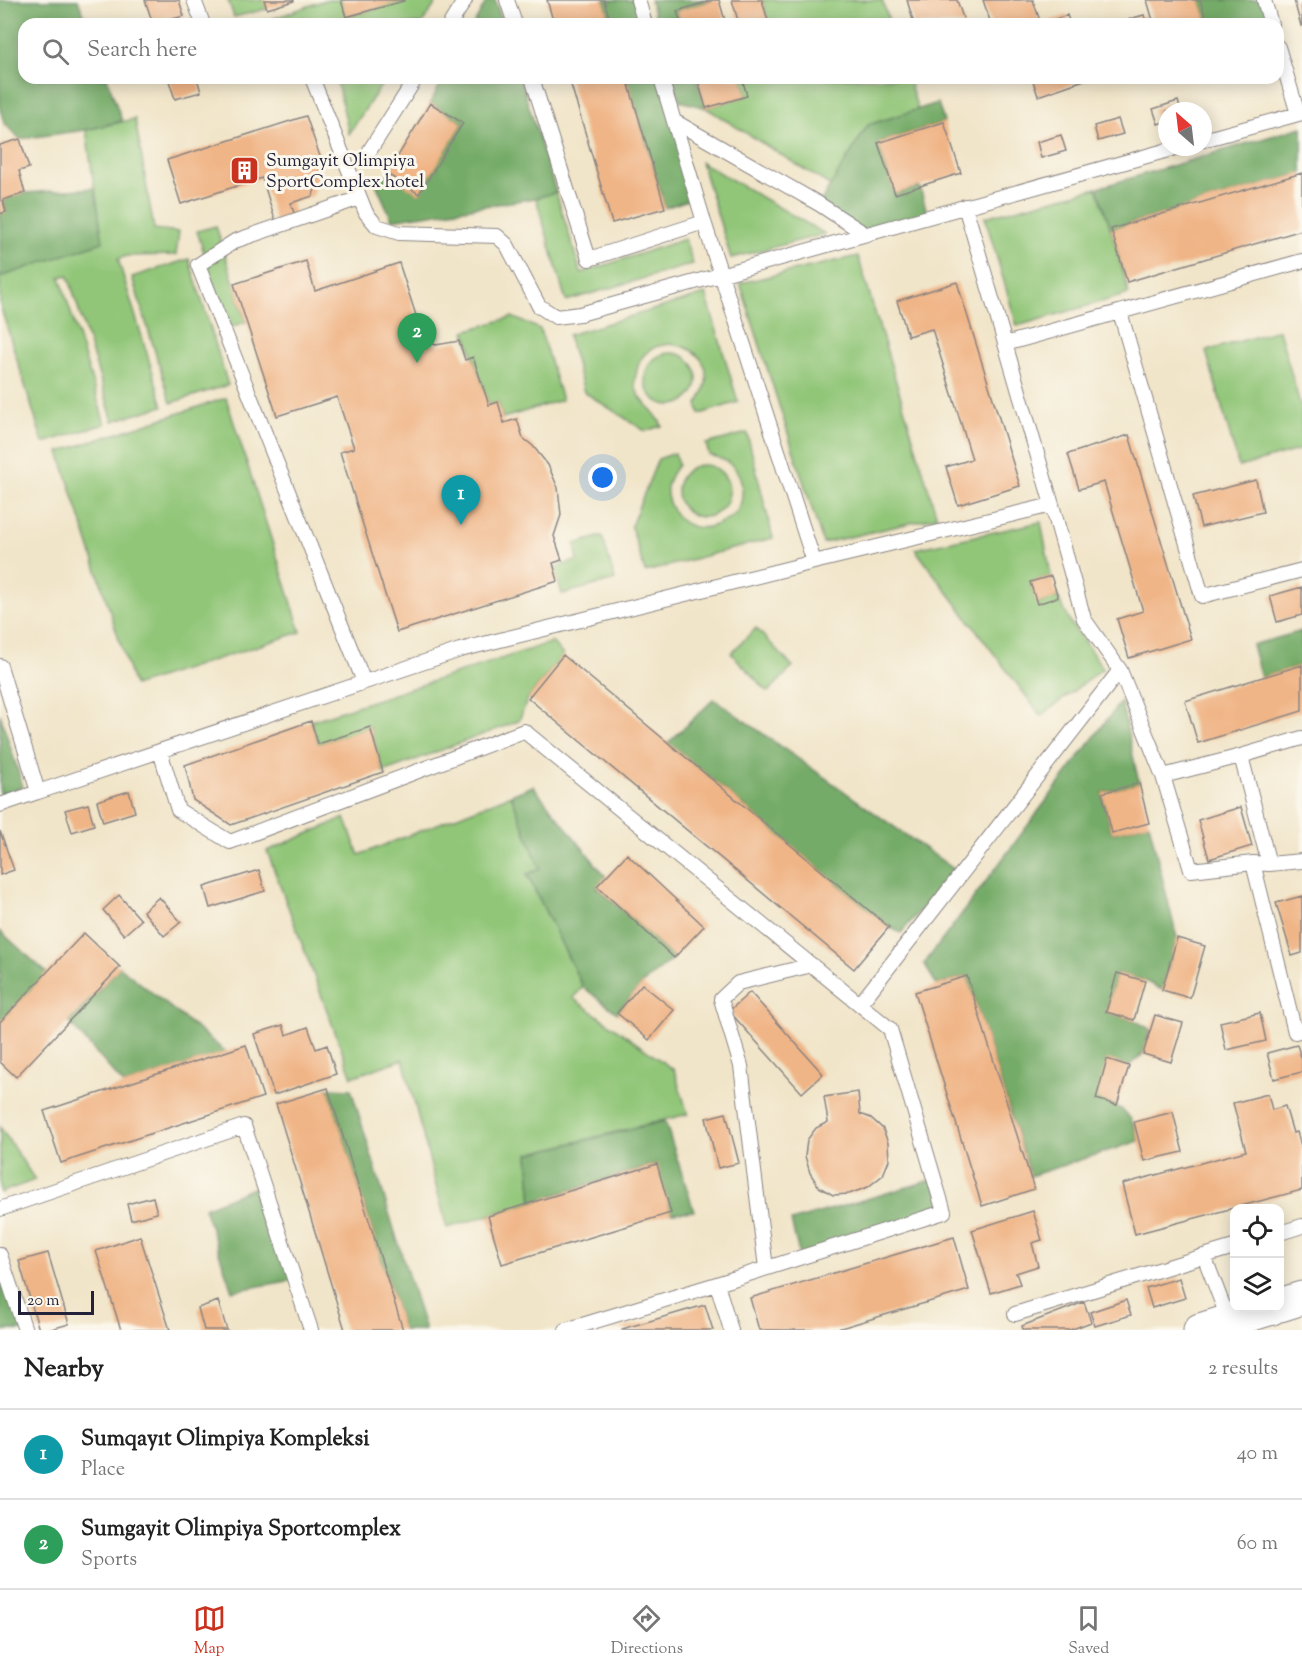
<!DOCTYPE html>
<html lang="en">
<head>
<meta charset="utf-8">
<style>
	body { margin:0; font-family:"Sorts Mill Goudy",serif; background:#f2f2f2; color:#222 }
	.controls { position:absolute; right:18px; bottom:18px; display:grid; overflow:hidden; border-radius:12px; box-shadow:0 3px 15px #0003 }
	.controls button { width:54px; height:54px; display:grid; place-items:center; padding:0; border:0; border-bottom:2px solid #e0e0e0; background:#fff; color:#222; font:30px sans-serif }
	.compass { position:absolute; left:1158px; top:102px; width:54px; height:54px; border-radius:50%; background:#fff; box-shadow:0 3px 15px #0003; rotate:332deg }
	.scale { position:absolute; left:18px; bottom:15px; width:76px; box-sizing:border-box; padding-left:6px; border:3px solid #22223b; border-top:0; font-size:16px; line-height:21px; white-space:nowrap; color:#22223b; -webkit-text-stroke:4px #fbf7ec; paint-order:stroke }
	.you { position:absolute; left:603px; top:478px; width:21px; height:21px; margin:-15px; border:4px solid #fff; border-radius:50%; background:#1a73e8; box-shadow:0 0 0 9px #1a73e833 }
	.badge { display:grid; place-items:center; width:39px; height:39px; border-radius:50%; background:#c8321e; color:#fff; font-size:20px; font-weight:700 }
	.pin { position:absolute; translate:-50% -50px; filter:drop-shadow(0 2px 3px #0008) }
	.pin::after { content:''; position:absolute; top:32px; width:21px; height:18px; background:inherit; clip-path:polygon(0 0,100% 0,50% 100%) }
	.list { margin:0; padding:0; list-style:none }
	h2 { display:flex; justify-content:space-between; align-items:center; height:78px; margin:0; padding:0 24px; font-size:26px }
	h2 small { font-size:20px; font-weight:400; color:#767676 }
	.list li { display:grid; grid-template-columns:39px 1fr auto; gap:18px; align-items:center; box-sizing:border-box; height:90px; padding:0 24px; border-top:2px solid #e0e0e0 }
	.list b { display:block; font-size:22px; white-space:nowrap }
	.list p { margin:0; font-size:20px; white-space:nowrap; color:#767676 }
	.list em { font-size:20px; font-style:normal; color:#767676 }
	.icon { flex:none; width:33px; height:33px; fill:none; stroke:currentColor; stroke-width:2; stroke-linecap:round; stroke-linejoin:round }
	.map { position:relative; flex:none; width:1302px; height:1330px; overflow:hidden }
	.search { position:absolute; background:#fff; box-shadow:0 3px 15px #0003; left:18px; right:18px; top:18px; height:66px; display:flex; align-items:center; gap:15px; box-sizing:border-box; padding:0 21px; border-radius:18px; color:#767676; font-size:22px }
	.sheet { height:258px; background:#fff }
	nav { display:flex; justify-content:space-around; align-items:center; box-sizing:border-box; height:84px; border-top:2px solid #e0e0e0; background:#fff; font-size:16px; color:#767676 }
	nav a { display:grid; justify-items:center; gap:3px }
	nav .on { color:#c8321e }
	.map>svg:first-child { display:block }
	.green { fill:#91c678; stroke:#5a745a; stroke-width:1.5 }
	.forest { fill:#74ab68; stroke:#4b6652; stroke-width:1.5 }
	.building { fill:#f0b587 }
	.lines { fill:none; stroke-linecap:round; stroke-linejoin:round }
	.lane-casing { stroke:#8a8482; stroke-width:16 }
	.primary-casing { stroke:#8a8482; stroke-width:35 }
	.lane { stroke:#fff; stroke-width:14 }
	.primary { stroke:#fff; stroke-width:33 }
	.labels { text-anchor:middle; stroke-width:6; stroke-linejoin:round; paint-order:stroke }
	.poi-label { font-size:18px; fill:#22223b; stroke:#fbf7ec; text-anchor:start }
</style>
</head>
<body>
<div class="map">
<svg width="1302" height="1330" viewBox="0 0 1302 1330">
	<rect width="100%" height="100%" fill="#fbf7ec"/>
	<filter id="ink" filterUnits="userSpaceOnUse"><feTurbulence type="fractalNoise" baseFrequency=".0167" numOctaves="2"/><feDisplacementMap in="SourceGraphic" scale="12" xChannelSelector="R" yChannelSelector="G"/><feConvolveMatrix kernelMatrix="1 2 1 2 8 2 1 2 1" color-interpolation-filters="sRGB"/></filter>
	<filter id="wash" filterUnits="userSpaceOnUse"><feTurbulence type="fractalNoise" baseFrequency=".008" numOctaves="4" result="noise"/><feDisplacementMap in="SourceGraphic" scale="24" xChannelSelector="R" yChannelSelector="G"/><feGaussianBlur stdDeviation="1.35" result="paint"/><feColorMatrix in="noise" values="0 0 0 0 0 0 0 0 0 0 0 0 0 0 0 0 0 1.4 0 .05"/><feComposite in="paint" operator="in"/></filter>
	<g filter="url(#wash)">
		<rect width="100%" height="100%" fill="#f1e5c9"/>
		<path class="green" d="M228,0H264L267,9L234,17Z
			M325,0H341L346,17L407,0H438L422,24H258Z
			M762,0H882L890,24H769Z
			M336,78H386L349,134Z
			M742,78H908L918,110L868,125L831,186L706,108L747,96Z
			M135,119L154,229L179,232L176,255L127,256L118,259L163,406L113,421L68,275L60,277L105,424L43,443L0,305V277L102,242L86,130Z
			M701,162L825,234L731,258Z
			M1097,188L1111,229L1129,294L1017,326L985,217Z
			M556,192L581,273L685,239L693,264L566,301L536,198Z
			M216,226L246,322L228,328L197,231Z
			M858,256L937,517L823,543L740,283Z
			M189,259L228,385L171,403L132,277Z
			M706,294L738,402L700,414L697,404C735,346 647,322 637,370C636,375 634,380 635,384C638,403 656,409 662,426L645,431L584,392L568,335Z
			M512,317L540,329L562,400L503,418L498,402L489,405L465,331Z
			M1279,330L1302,411V449L1239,467L1206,351Z
			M645 379a26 26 0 1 1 52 0a26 26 0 1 1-52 0Z
			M226,398L301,632L134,686L59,452Z
			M747,433L773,538L645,572L631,526L658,459L675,453L678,465C667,479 663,491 671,507C681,528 702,533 722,522C725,520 731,518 734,515C746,502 745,475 730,464C724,459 717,457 709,455L706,444Z
			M677 491a26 26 0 1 1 52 0a26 26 0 1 1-52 0Z
			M1041,522L1051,576L1030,582L1038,604L1058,597L1070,622L1103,668L1041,716L915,549Z
			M602,536L615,580L562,594L554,568L578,560L575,544Z
			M756,628L793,667L768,692L731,653Z
			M552,642L563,655L528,698L519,721L383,772L370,727L318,744L311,721Z
			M511,795L540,869L527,875L583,987L573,998L674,1070L688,1114L528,1154L532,1202L447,1228L403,1059L352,1077L267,851L345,818L359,855Z
			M0,1127L35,1180L0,1193Z"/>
		<path class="forest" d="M0,0H78L87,24H24V78H107L122,121L86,130L20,139L4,123L0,108Z
			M487,0H495L503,24H474Z
			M604,0H638L645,24H611Z
			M650,0H713L677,11L681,24H657Z
			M1200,0H1264L1269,16L1237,24H1208Z
			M444,78H520L556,192L536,198L392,220L376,184L387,174L419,193L463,123L430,103Z
			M627,78H661L696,197L665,208Z
			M673,78H697L706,108L680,101Z
			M938,103L944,122L878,143L895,194L920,187L928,216L865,234L819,204L868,125Z
			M1302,127V173L1111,229L1097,188Z
			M95,188L103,242L0,277V214L6,211L3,200L25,193Z
			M1302,631V665L1261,678L1252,645Z
			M714,699L955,870L901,933L889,927L668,743Z
			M1121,701L1139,783L1102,793L1112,833L1149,823L1177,938L1162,990L1145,981L1117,973L1106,1012L1134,1020L1150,1029L1143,1054L1129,1066L1107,1060L1097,1099C1124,1107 1132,1113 1139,1141L1030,1176L967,976L937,985L924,964Z
			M0,714L23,787L0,794Z
			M533,786L606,877L597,887L674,958L642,984L617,1013L583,987L527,874L540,869L511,795Z
			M0,931L47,973L0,1022Z
			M120,967L226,1052L124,1085L69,1022Z
			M328,1088L351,1089L425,1330H403Z
			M665,1121L694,1211L671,1213L656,1164L532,1202L528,1154Z
			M935,1179L944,1212L800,1257L791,1221Z
			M263,1184L294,1280L232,1291L204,1208Z
			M0,1255L25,1330H0Z"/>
		<g id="blocks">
			<path class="building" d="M145,0H179L184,16L153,24Z
				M264,0H294V1L267,9Z
				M341,0H404V1L346,17Z
				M547,0H604L611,24H554Z
				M713,0H719L726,24H681L677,11Z
				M732,0H762L769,24H739Z
				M907,0H957L965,24H914Z
				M983,0H1033L1041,24H991Z
				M1147,0H1200L1208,24H1154Z
				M1294,0H1302V25L1301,26Z
				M1067,15L1070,24H1042Z
				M1144,15L1147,24H1130L1129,19Z
				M168,78H197L201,92L175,99Z
				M569,78H627L665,208L612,223Z
				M697,78H742L747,96L706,108Z
				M1032,78H1090L1038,96Z
				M1178,101L1181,111H1167V121L1158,124L1153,109Z
				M430,103L463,123L419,194L387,174Z
				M306,116L322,162L313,196L291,203L296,220L277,226L262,178L181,204L167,160Z
				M1118,119L1123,134L1098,141L1094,126Z
				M944,122L961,173L895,194L878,143Z
				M1061,135L1066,151L1041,158L1037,142Z
				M20,139L29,168L19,171L25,193L3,200L6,212L0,214V145Z
				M1302,173V230L1127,282L1111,229Z
				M306,261L315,291L399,263L423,337L428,342L436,345L459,341L465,360L473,357L489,405L498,402L504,423L517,419L523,438L533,446L548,465L558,488L561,515L554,536L562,560L553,563L558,581L397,632L340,452L354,448L337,397L277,416L234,284Z
				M957,282L1020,486L958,505L946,467L972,459L932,329L908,336L897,301Z
				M1129,435L1191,639L1129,658L1117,619L1143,611L1104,482L1079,489L1068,454Z
				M1256,480L1263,512L1201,527L1193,496Z
				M1051,576L1058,597L1037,604L1030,582Z
				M1302,587V615L1277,622L1270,596Z
				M563,655L889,927L854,969L528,698Z
				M1302,665V711L1198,743L1185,701Z
				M311,721L318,744L370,727L383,772L231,825L193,800L185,765Z
				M1139,783L1149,823L1112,833L1102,793Z
				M129,791L135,812L103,822L97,801Z
				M88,804L94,825L72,832L65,810Z
				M1241,807L1252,846L1209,859L1198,820Z
				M0,831L14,870L0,875Z
				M627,854L704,926L674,958L597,886Z
				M259,870L265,891L210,908L204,887Z
				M119,895L141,920L124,935L103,910Z
				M1302,896V953L1292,956L1276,903Z
				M159,897L181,922L164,936L143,911Z
				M84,933L120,967L16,1077L0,1062V1022Z
				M1177,938L1205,946L1190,998L1162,990Z
				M1117,973L1145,981L1134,1020L1106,1012Z
				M967,976L1034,1189L982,1206L915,992Z
				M642,984L674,1010L649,1040L617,1013Z
				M750,992L823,1074L802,1093L729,1011Z
				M1260,1013L1266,1041L1226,1050L1220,1022Z
				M1155,1015L1183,1023L1171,1062L1143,1054Z
				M283,1025L286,1035L308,1027L316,1049L327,1045L336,1074L274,1095L254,1034Z
				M246,1045L263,1097L61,1163L44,1111Z
				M1297,1045L1302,1060V1072L1274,1079L1267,1053Z
				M1107,1059L1129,1066L1117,1105L1096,1099Z
				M328,1088L403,1330H345L276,1104Z
				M858,1092L860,1114L871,1118L883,1129L888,1143L889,1160L883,1175L868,1187L849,1194L833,1195L819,1187L810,1173L805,1156L807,1140L816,1128L828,1122L824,1097Z
				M1268,1094L1272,1110L1285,1106L1293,1133L1297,1132L1302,1149V1190L1135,1234L1122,1184L1246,1151L1233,1103Z
				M1173,1112L1183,1152L1144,1161L1134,1122Z
				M726,1113L739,1163L718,1168L706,1118Z
				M657,1164L671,1213L502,1264L488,1216Z
				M153,1197L157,1213L131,1220L127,1204Z
				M1033,1211L1042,1240L1032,1243L1038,1266L1016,1273L1020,1284L991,1293L972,1230Z
				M140,1236L170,1330H121L96,1251Z
				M954,1237L969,1290L834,1330H759L750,1298Z
				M48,1253L69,1324L48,1330H39L19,1261Z
				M1179,1278L1185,1298L1152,1308L1146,1288Z
				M1126,1300L1131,1315L1095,1326L1090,1312Z
				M218,1301L227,1330H204L198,1308Z
				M1084,1302L1091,1322L1070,1330H1023L1022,1326Z
				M705,1305L713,1330H622V1329Z"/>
		</g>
	</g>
	<g filter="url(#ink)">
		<use href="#blocks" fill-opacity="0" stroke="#8a8482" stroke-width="1.5"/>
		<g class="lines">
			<defs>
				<path id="lane" d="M194,0L203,24
					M507,0L515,24
					M638,0L645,24
					M1264,0L1271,24
					M450,24L465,0
					M1278,47L1298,114
					M312,78L366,213L377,226L399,233L497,236L507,245L539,306L556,317L580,314L1179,147
					M532,78L589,259L704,222
					M674,121L819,204L865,234
					M1203,140L1302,113
					M370,150L416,78
					M360,198L235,241L198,265L364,682
					M1120,312L1202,596L1302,570
					M1005,344L1302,261
					M1052,505L1084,619L1120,670L1163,776L1191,870L1253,863L1269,864L1302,861
					M814,562L1052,505L965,206
					M0,666L38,792L0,805
					M160,751L178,810L230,842L524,731L890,1029L944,1212L717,1284L731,1330
					M1241,756L1302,738
					M1163,776L1241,756L1269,864
					M38,792L460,650L814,562L704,222L661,78
					M1253,863L1295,1032L1302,1030
					M860,1004L1120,670
					M0,1209L244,1126L311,1330
					M1280,1233L1302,1226
					M0,1255L25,1330
					M1204,1256L1234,1247
					M766,1268L741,1066L721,999L738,983L812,965
					M1015,1314L1204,1256L1229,1321
					M566,1330L717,1284"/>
				<path id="primary" d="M1280,1305L1302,1298
					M1200,1330L1272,1308"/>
			</defs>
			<use href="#lane" class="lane-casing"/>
			<use href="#primary" class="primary-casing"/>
			<use href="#lane" class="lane"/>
			<use href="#primary" class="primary"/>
		</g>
	</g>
	<defs>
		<symbol id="building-square" viewBox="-11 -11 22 22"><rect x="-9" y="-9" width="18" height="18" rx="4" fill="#c8321e" stroke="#fbf7ec"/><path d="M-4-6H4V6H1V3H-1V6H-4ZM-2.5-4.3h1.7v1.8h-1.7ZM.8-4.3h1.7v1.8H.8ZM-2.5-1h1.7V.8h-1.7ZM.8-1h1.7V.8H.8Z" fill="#fff"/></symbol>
	</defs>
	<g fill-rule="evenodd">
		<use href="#building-square" x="228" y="154" width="33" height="33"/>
	</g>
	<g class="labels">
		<g class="poi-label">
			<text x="266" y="166">Sumgayit Olimpiya<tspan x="266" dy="21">SportComplex hotel</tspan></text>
		</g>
	</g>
</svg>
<div class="controls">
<button><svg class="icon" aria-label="locate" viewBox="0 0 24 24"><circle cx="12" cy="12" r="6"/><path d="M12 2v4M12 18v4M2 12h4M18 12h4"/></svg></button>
<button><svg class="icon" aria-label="layers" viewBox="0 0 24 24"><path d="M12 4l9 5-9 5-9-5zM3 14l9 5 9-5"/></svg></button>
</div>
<svg class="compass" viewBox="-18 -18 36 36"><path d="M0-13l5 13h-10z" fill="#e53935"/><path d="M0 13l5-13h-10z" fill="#767676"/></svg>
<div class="scale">20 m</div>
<div class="you"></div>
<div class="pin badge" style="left:461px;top:525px;background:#0f9aa8">1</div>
<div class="pin badge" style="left:417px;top:363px;background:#2e9e5b">2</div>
<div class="search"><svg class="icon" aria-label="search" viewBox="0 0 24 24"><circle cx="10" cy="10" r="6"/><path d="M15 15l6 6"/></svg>Search here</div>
</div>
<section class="sheet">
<h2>Nearby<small>2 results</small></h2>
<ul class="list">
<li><span class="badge" style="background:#0f9aa8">1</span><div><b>Sumqayıt Olimpiya Kompleksi</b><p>Place</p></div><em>40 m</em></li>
<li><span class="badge" style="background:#2e9e5b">2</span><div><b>Sumgayit Olimpiya Sportcomplex</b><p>Sports</p></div><em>60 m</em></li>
</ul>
</section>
<nav>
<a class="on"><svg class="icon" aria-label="map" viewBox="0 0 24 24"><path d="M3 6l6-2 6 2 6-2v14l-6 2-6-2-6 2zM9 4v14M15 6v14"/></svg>Map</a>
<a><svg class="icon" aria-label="directions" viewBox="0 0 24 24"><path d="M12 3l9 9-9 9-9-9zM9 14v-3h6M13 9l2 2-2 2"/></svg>Directions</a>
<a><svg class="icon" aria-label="saved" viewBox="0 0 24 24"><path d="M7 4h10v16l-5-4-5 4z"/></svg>Saved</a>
</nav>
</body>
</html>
